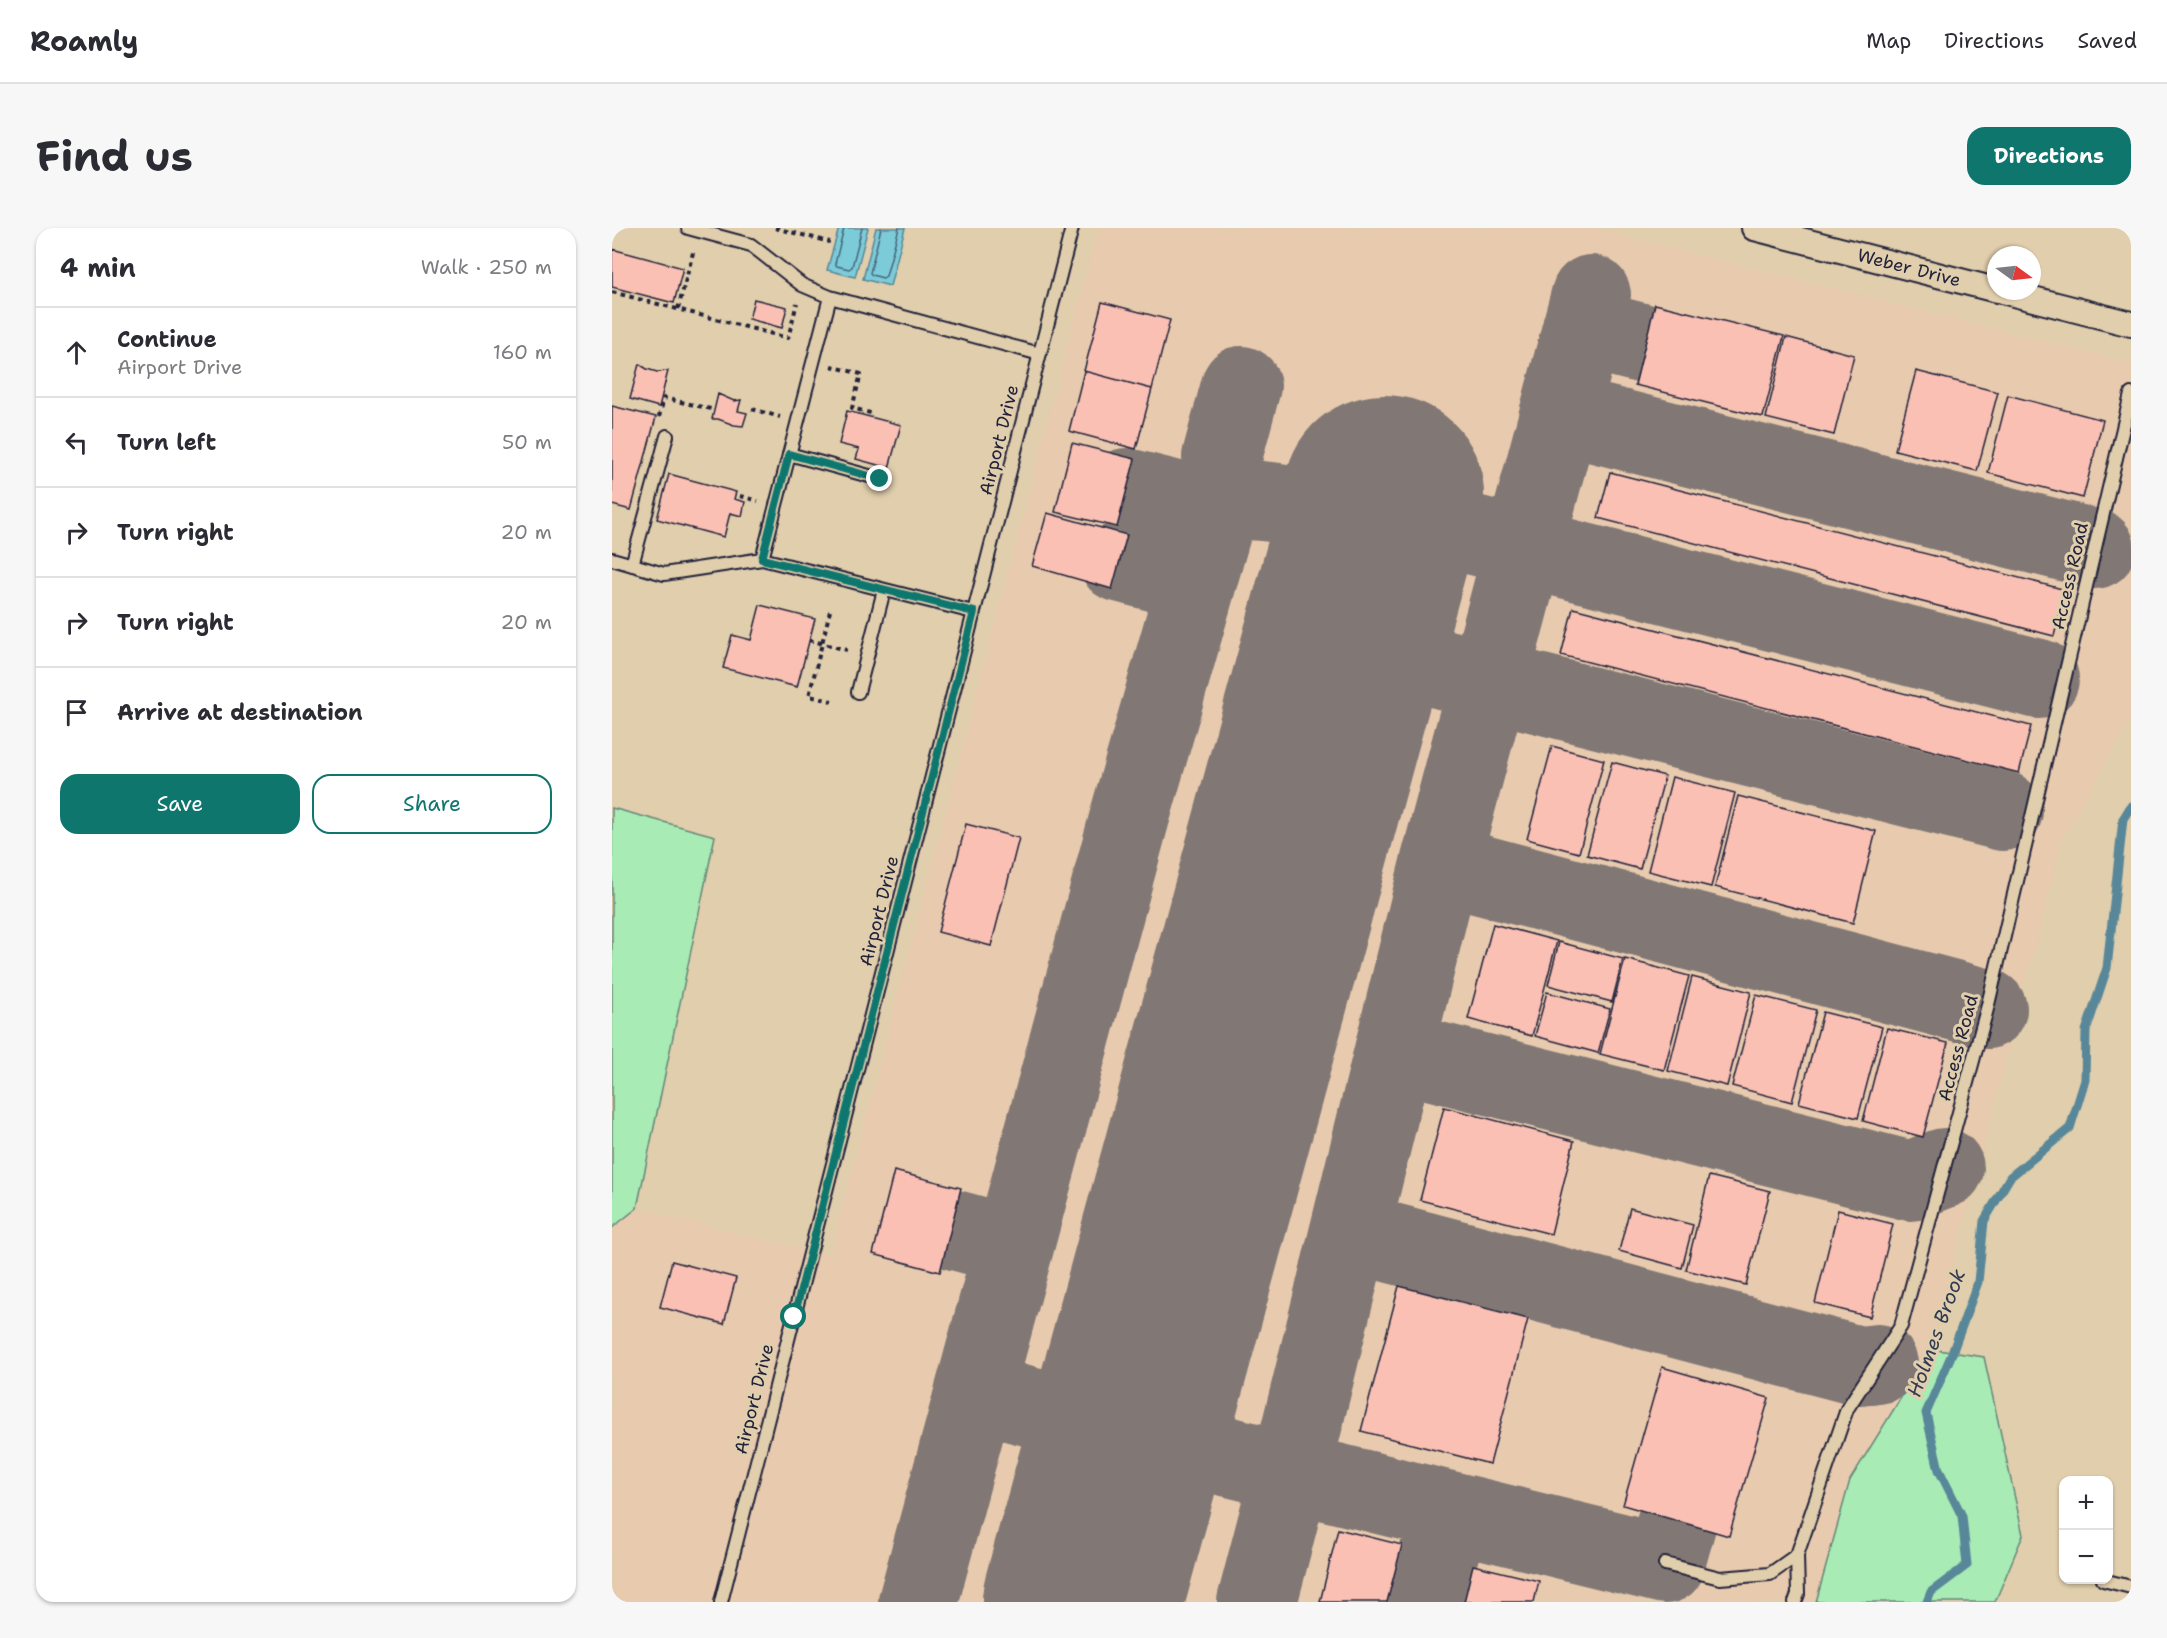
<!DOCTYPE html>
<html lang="en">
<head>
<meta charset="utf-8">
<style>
	body { margin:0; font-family:"Shantell Sans",sans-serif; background:#f7f7f7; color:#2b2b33 }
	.controls { position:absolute; right:18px; bottom:18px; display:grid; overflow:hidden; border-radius:12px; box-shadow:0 2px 4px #0004 }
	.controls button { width:54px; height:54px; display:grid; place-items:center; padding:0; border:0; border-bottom:2px solid #e1e1e2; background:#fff; color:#2b2b33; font:30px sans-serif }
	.compass { position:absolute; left:1375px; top:18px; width:54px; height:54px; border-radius:50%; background:#fff; box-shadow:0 2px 4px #0004; rotate:105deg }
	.stop { position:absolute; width:18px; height:18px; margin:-14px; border:4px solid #0f766e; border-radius:50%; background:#fff }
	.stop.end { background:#0f766e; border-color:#fff; box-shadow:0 2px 6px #0008 }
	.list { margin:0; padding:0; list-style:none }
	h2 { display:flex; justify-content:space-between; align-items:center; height:78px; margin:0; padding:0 24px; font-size:26px }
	h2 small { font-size:20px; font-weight:400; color:#7c7c81 }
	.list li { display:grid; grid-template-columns:39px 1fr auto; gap:18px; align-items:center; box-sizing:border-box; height:90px; padding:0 24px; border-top:2px solid #e1e1e2 }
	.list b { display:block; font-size:22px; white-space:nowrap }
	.list p { margin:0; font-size:20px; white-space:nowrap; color:#7c7c81 }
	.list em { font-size:20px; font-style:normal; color:#7c7c81 }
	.actions { display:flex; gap:12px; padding:18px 24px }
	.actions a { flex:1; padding:14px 0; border:2px solid #0f766e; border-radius:18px; text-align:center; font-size:21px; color:#0f766e }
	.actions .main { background:#0f766e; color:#fff }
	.icon { flex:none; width:33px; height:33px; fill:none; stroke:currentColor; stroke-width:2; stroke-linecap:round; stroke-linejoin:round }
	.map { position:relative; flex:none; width:1519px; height:1374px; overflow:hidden; border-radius:18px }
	header { display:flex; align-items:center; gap:36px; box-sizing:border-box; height:84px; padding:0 30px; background:#fff; border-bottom:2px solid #e1e1e2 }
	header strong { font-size:28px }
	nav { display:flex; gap:33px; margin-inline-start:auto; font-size:21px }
	.intro { display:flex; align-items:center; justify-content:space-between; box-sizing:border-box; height:144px; padding:0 36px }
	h1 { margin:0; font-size:42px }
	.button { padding:15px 27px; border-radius:18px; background:#0f766e; color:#fff; font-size:21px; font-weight:700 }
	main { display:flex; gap:36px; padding:0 36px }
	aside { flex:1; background:#fff; border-radius:18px; box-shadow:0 2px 4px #0004 }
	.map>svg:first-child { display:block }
	.built { fill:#e8caae }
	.green { fill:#a8ebb5; stroke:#658678; stroke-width:1.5 }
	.water { fill:#7ccbd8; stroke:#588799; stroke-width:1.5 }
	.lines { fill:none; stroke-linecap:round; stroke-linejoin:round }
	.shore { stroke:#46667a; stroke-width:1.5 }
	.stream { stroke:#588799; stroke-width:9 }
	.taxiway { stroke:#817874; stroke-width:80 }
	.runway { stroke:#817874; stroke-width:200 }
	.building { fill:#fac0b4; stroke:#22223b; stroke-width:1.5 }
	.service-casing { stroke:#22223b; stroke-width:16 }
	.minor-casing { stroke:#22223b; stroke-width:28 }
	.path { stroke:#22223b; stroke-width:4; stroke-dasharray:4.5 4.5; stroke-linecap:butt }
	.service { stroke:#e0ceac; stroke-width:12 }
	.minor { stroke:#e0ceac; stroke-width:24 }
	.route { stroke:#0f766e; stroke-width:8 }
	.labels { text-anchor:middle; stroke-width:6; stroke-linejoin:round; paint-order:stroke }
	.street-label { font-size:18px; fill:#22223b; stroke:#e0ceac }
	.water-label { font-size:20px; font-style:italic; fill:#303b53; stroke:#e0ceac }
</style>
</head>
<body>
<header>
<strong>Roamly</strong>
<nav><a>Map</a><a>Directions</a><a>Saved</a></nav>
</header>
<div class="intro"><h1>Find us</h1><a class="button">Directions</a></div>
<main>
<aside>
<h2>4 min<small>Walk · 250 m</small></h2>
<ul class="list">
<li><svg class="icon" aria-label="ahead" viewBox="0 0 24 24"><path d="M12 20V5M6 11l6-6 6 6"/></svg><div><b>Continue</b><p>Airport Drive</p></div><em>160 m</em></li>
<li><svg class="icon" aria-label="left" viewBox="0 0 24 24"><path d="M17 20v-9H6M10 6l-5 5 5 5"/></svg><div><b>Turn left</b></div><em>50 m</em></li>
<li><svg class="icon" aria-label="right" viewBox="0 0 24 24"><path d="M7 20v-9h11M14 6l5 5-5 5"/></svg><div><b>Turn right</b></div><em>20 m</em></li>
<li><svg class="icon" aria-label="right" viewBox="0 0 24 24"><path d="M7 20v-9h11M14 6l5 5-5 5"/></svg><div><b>Turn right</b></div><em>20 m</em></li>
<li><svg class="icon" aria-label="arrive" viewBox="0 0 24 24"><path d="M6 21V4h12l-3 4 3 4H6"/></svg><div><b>Arrive at destination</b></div></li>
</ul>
<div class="actions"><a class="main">Save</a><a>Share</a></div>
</aside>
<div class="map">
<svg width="1519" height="1374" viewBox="0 0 1519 1374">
	<rect width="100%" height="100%" fill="#e0ceac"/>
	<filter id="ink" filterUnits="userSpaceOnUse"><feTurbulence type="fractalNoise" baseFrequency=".0167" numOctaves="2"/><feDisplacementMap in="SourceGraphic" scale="12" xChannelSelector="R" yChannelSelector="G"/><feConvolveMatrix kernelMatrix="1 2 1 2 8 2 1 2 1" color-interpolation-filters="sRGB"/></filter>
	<g filter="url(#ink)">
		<path class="built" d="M486,0H980L1519,135V489L1450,612L1319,1121L1238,1252L1204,1374H0V1000L25,980L218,1027Z"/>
		<path class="green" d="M0,580L103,608L25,980L0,1000Z
			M1319,1121L1372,1129L1411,1307L1383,1374H1204L1238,1252Z"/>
		<path class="water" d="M227,0H256L243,49L215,42Z
			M264,0H293L278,58L251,51Z"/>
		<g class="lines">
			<path class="shore" d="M232,0L223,36L225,38L237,41L240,39L250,0
				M269,0L258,45L260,47L271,50L274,48L287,0"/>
			<path class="stream" d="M1315,1374L1319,1364L1355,1337L1350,1288L1327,1242L1314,1185L1339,1128L1366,1054L1372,993L1398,949L1458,900L1473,852L1474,803L1495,740L1511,591L1519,578"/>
			<path class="taxiway" d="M970,100L1033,116
				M948,186L1483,321
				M514,260L604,283
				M607,276C653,263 717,288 763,300
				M768,283L1427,451
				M507,334L584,354
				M731,416L1391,583
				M828,636L1375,781
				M782,823L1299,953L1332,940
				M339,1001L402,1018
				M738,1004L1247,1138L1266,1136
				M363,1164L516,1204L1053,1336L1065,1293
				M306,1374L518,588L607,276L612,253L610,229L629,158
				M645,1374L679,1243L828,636L979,67
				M814,1374L838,1283"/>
			<path class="runway" d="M470,1374L772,267"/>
		</g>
		<path class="building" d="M0,21L71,40L62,75L0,59Z
			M142,71L175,79L170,100L137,91Z
			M490,74L558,92L540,161L472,143Z
			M1043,76L1172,108L1151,189L1023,157Z
			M1174,109L1242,127L1222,207L1154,190Z
			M27,136L35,141L45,144L56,143L47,179L18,171Z
			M472,143L540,161L524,221L457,203Z
			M1304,143L1386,164L1365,243L1283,222Z
			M106,166L122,173L129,172L126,183L135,185L131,198L122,197L106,191H100Z
			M1396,167L1491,192L1471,270L1376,245Z
			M0,178L44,189L19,282L0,277Z
			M235,183L289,197L277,240L244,231L247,221L227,216Z
			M460,215L523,231L505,299L443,284Z
			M998,244L1454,362L1442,408L986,290Z
			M57,246L124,264L122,271L133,274L130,288L118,285L112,309L45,291Z
			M435,285L515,307L500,361L420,338Z
			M148,377L203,391L185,459L111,440L120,407L139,412Z
			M961,380L1419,498L1407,545L949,427Z
			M940,518L992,532L967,625L915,611Z
			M1000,534L1053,548L1028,641L975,627Z
			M1060,549L1123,565L1099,659L1036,643Z
			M1126,568L1264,603L1241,695L1103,659Z
			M354,596L407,610L379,718L326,704Z
			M881,696L945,713L920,808L856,791Z
			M947,714L1011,731L1000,774L936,757Z
			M1013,731L1077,748L1052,842L988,826Z
			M1080,749L1139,764L1115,858L1056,843Z
			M935,764L998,781L986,825L923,808Z
			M1144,767L1204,782L1180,874L1120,858Z
			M1211,784L1270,799L1246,890L1187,875Z
			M1275,800L1336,815L1311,909L1251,893Z
			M832,879L962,913L939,1006L808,972Z
			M282,943L349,960L328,1044L261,1026Z
			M1097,948L1158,963L1134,1057L1074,1042Z
			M1018,980L1081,997L1070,1040L1007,1023Z
			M1226,982L1281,996L1258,1089L1203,1075Z
			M60,1033L124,1050L112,1096L48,1079Z
			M787,1058L916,1091L878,1236L749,1203Z
			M1050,1139L1157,1170L1117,1308L1011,1277Z
			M726,1301L790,1317L775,1374H708Z
			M861,1337L927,1353L922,1374H852Z"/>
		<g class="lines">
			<defs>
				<path id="service" d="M76,0L139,17L190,57L218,69L428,126
					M177,226L268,251
					M0,331L52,346L150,331L361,384
					M150,331L218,69
					M20,337L55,208
					M246,464L272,362
					M1053,1336L1108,1350L1158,1346L1185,1327L1235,1181L1289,1098L1375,781L1519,166
					M1491,1352L1519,1359
					M109,1374L460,0
					M1183,1374L1186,1366L1185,1327"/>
				<g id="minor">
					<path id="s1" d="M1142,0L1384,62"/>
					<path d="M1390,63L1519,96"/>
				</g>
			</defs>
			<use href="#service" class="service-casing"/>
			<use href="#minor" class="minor-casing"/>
			<path class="path" d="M163,0L218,14
				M0,64L176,110L185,75
				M66,81L82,21
				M219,138L249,146L240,180L262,186
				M140,181L168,189
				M47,189L52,170L99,181
				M128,268L146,273
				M218,383L197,468L220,473
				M197,412L235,422"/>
			<use href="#service" class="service"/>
			<use href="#minor" class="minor"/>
		</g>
	</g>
	<g class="lines" filter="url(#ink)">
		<path class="route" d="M182,1089L362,384L150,331L177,226L268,251"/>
	</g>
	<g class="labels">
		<g class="street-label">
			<text dy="6" stroke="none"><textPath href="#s1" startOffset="160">Weber Drive</textPath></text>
			<text transform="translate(387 212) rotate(-76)" y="6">Airport Drive</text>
			<text transform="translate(1458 348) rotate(-77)" y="6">Access Road</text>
			<text transform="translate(267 683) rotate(-76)" y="6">Airport Drive</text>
			<text transform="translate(1346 820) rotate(-75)" y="6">Access Road</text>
			<text transform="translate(142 1171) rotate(-76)" y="6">Airport Drive</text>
		</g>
		<g class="water-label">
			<text transform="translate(1324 1105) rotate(-70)" y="7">Holmes Brook</text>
		</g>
	</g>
</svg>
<div class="controls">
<button>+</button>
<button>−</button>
</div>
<svg class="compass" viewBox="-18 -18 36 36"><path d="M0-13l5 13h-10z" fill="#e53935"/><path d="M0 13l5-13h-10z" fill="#7c7c81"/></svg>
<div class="stop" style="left:182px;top:1089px"></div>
<div class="stop end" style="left:268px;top:251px"></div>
</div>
</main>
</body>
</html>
